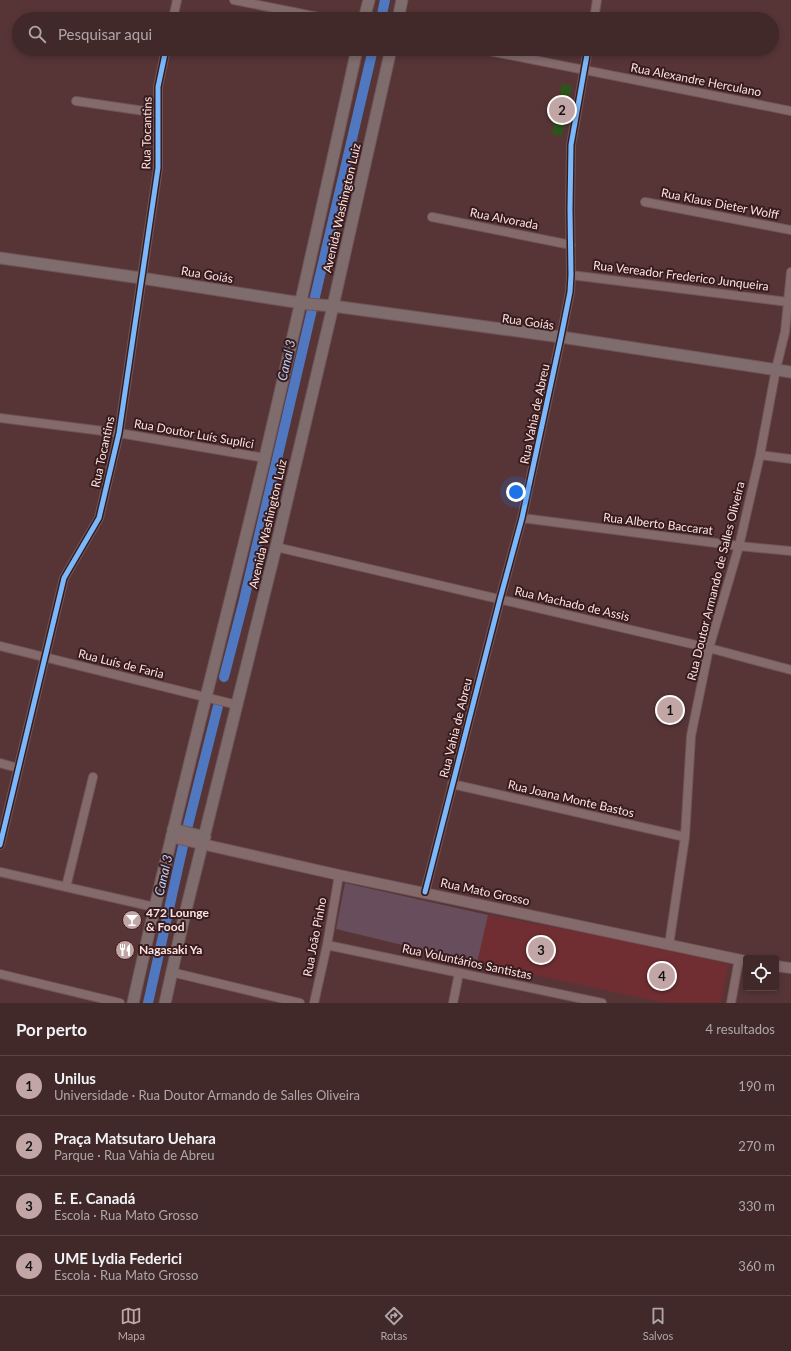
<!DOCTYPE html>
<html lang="pt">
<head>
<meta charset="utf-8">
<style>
	body { margin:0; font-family:Lato,sans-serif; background:#483031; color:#f1f3f6 }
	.controls { position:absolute; right:12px; bottom:12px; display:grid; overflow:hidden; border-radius:4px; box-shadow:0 2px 6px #0003 }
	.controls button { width:36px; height:36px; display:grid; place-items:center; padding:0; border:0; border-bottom:1px solid #5a4446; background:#412829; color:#f1f3f6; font:20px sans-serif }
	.you { position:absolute; left:516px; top:492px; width:14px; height:14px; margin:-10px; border:3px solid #fff; border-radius:50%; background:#1a73e8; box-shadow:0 0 0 6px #1a73e833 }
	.badge { display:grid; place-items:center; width:26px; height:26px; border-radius:50%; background:#c2a6a6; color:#111; font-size:13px; font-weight:700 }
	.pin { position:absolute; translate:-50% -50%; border:2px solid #fff; box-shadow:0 1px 4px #0006 }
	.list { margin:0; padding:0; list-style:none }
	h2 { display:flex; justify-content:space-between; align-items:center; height:52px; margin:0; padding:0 16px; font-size:17px }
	h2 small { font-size:13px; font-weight:400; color:#aea6a8 }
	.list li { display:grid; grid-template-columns:26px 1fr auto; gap:12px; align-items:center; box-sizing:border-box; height:60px; padding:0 16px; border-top:1px solid #5a4446 }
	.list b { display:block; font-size:15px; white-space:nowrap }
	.list p { margin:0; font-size:13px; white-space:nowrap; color:#aea6a8 }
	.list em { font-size:13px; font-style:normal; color:#aea6a8 }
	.icon { flex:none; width:22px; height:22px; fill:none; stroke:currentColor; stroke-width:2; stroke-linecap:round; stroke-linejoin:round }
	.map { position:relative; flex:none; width:791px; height:1003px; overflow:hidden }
	.search { position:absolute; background:#412829; box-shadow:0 2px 6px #0003; left:12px; right:12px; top:12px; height:44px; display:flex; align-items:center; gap:10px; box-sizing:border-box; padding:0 14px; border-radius:22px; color:#aea6a8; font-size:15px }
	.sheet { height:292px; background:#412829 }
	nav { display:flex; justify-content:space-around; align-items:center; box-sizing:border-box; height:56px; border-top:1px solid #5a4446; background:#412829; font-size:11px; color:#aea6a8 }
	nav a { display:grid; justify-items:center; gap:2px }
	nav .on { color:#c2a6a6 }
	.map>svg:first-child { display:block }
	.built { fill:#702e32 }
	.green { fill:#2c5519 }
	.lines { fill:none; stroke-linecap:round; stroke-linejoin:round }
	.canal { stroke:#5078c0; stroke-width:10 }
	.building { fill:#684d5c }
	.minor-casing { stroke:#6f5557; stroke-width:10 }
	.tertiary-casing { stroke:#6f5557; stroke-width:12 }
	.secondary-casing { stroke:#6f5557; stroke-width:13 }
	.minor { stroke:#846a6b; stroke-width:8 }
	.tertiary { stroke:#846a6b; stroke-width:10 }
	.secondary { stroke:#7f6c6d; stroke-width:11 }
	.cycleway-casing { stroke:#381b1c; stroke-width:8 }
	.cycleway { stroke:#7ab7fb; stroke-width:5 }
	.labels { text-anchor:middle; stroke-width:4; stroke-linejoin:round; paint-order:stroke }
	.street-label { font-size:12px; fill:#fbe3e2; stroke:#381b1c }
	.poi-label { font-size:12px; font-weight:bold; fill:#fbe3e2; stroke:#381b1c; text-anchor:start }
	.water-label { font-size:13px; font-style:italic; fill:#b5cff8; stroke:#381b1c }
</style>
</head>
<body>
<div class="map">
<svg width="791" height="1003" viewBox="0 0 791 1003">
	<rect width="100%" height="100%" fill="#573537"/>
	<path class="built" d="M488,915L606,937L729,964L721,1003H666L477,963Z"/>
	<path class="green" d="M562,84L572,86L562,136L552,134Z"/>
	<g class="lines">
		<path class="canal" d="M381,19L385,0
			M224,677L244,600L373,49
			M188,825L218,706
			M148,1003L183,846"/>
	</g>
	<path class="building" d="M345,883L488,915L477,963L336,929Z"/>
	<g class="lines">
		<defs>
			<path id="minor" d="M234,0L328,19
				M173,19L177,0
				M594,19L597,0
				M479,49L791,111
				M76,101L158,113
				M645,202L791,230
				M432,217L571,245
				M571,275L788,302
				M0,418L119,433L265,458
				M760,455L791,459
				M522,518L739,546L791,551
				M276,547L709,648L791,670
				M0,646L237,705
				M0,763L18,768
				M452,784L685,837
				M0,845L64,578L99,518L119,433L158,168V87L166,49
				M0,872L154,907
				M66,887L93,777
				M425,892L500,599L522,518L561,337L570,292L571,275L570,209L571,145L588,49
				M327,945L602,1003
				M669,945L685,837L691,736L709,648L739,546L760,455L776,369L785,332L791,272
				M171,972L300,1003
				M0,974L120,1003
				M314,1003L327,945L339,875
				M453,1003L459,973
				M731,1003L739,959"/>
			<path id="tertiary" d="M171,837L339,875L746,961
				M776,966L791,968"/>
			<path id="secondary" d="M364,19L369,0
				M398,19L402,0
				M0,258L141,278L308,304L333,306L561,337L791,372
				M173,829L205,837
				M133,1003C173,820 222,639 265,457C297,322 327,185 357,49
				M165,1003L183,922L276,547L333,306L391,49"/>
		</defs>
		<use href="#minor" class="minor-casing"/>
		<use href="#tertiary" class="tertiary-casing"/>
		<use href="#secondary" class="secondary-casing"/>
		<use href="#minor" class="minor"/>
		<use href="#tertiary" class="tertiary"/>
		<use href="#secondary" class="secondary"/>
		<defs>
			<path id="cycleway" d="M0,845L64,578L99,518L119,433L158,168V87L166,49
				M425,892L500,599L522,518L561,337L570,292L571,275L570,209L571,145L588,49"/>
		</defs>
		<use href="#cycleway" class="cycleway-casing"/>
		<use href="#cycleway" class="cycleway"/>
	</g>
	<defs>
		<symbol id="bar-disc" viewBox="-11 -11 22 22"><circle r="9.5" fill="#c2a6a6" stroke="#381b1c"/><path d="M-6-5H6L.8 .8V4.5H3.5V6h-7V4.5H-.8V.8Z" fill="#fff"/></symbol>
		<symbol id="restaurant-disc" viewBox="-11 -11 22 22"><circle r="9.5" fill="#c2a6a6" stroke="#381b1c"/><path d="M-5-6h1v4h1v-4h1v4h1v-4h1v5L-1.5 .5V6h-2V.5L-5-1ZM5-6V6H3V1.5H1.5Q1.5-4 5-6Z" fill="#fff"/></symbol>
	</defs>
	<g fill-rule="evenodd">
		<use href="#bar-disc" x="121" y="909" width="22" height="22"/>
		<use href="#restaurant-disc" x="114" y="939" width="22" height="22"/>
	</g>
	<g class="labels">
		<g class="street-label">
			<text transform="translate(696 80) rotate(11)" y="4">Rua Alexandre Herculano</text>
			<text transform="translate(147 133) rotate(-89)" y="4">Rua Tocantins</text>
			<text transform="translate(720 204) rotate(11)" y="4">Rua Klaus Dieter Wolff</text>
			<text transform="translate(342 208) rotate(-77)" y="4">Avenida Washington Luiz</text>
			<text transform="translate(504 219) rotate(11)" y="4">Rua Alvorada</text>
			<text transform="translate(207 275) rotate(9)" y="4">Rua Goiás</text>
			<text transform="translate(681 276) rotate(7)" y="4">Rua Vereador Frederico Junqueira</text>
			<text transform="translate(528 322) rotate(8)" y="4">Rua Goiás</text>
			<text transform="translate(535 414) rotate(-78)" y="4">Rua Vahia de Abreu</text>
			<text transform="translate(194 434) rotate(10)" y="4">Rua Doutor Luís Suplici</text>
			<text transform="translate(103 452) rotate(-78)" y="4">Rua Tocantins</text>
			<text transform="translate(268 524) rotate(-77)" y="4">Avenida Washington Luiz</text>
			<text transform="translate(658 524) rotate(7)" y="4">Rua Alberto Baccarat</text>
			<text transform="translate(716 581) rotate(-76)" y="4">Rua Doutor Armando de Salles Oliveira</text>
			<text transform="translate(572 604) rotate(13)" y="4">Rua Machado de Assis</text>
			<text transform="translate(121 664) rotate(14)" y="4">Rua Luís de Faria</text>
			<text transform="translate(456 728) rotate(-76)" y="4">Rua Vahia de Abreu</text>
			<text transform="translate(571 799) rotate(13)" y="4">Rua Joana Monte Bastos</text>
			<text transform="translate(485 892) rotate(12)" y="4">Rua Mato Grosso</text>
			<text transform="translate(315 937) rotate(-79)" y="4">Rua João Pinho</text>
			<text transform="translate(467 962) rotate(12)" y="4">Rua Voluntários Santistas</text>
		</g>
		<g class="poi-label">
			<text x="146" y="917">472 Lounge<tspan x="146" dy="14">&amp; Food</tspan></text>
			<text x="139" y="954">Nagasaki Ya</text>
		</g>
		<g class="water-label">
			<text transform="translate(286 360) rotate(-77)" y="5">Canal 3</text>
			<text transform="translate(163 875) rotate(-77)" y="5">Canal 3</text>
		</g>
	</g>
</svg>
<div class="controls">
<button><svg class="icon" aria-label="locate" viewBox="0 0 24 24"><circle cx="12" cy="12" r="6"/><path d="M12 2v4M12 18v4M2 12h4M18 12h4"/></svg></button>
</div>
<div class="you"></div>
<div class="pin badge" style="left:670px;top:710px">1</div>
<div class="pin badge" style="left:562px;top:110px">2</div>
<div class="pin badge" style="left:541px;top:950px">3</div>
<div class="pin badge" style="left:662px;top:976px">4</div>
<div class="search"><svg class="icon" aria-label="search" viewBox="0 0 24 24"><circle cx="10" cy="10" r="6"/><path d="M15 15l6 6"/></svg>Pesquisar aqui</div>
</div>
<section class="sheet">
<h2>Por perto<small>4 resultados</small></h2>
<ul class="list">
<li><span class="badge">1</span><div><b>Unilus</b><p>Universidade · Rua Doutor Armando de Salles Oliveira</p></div><em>190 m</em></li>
<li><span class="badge">2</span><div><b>Praça Matsutaro Uehara</b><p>Parque · Rua Vahia de Abreu</p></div><em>270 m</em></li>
<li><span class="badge">3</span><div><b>E. E. Canadá</b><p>Escola · Rua Mato Grosso</p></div><em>330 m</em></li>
<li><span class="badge">4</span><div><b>UME Lydia Federici</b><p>Escola · Rua Mato Grosso</p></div><em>360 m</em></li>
</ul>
</section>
<nav>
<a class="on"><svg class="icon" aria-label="map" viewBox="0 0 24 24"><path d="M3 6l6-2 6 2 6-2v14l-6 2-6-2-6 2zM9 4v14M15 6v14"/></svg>Mapa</a>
<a><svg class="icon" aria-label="directions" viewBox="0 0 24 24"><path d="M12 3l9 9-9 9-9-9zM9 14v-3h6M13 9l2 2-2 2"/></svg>Rotas</a>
<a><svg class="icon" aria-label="saved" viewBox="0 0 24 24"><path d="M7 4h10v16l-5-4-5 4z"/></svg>Salvos</a>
</nav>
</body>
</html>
